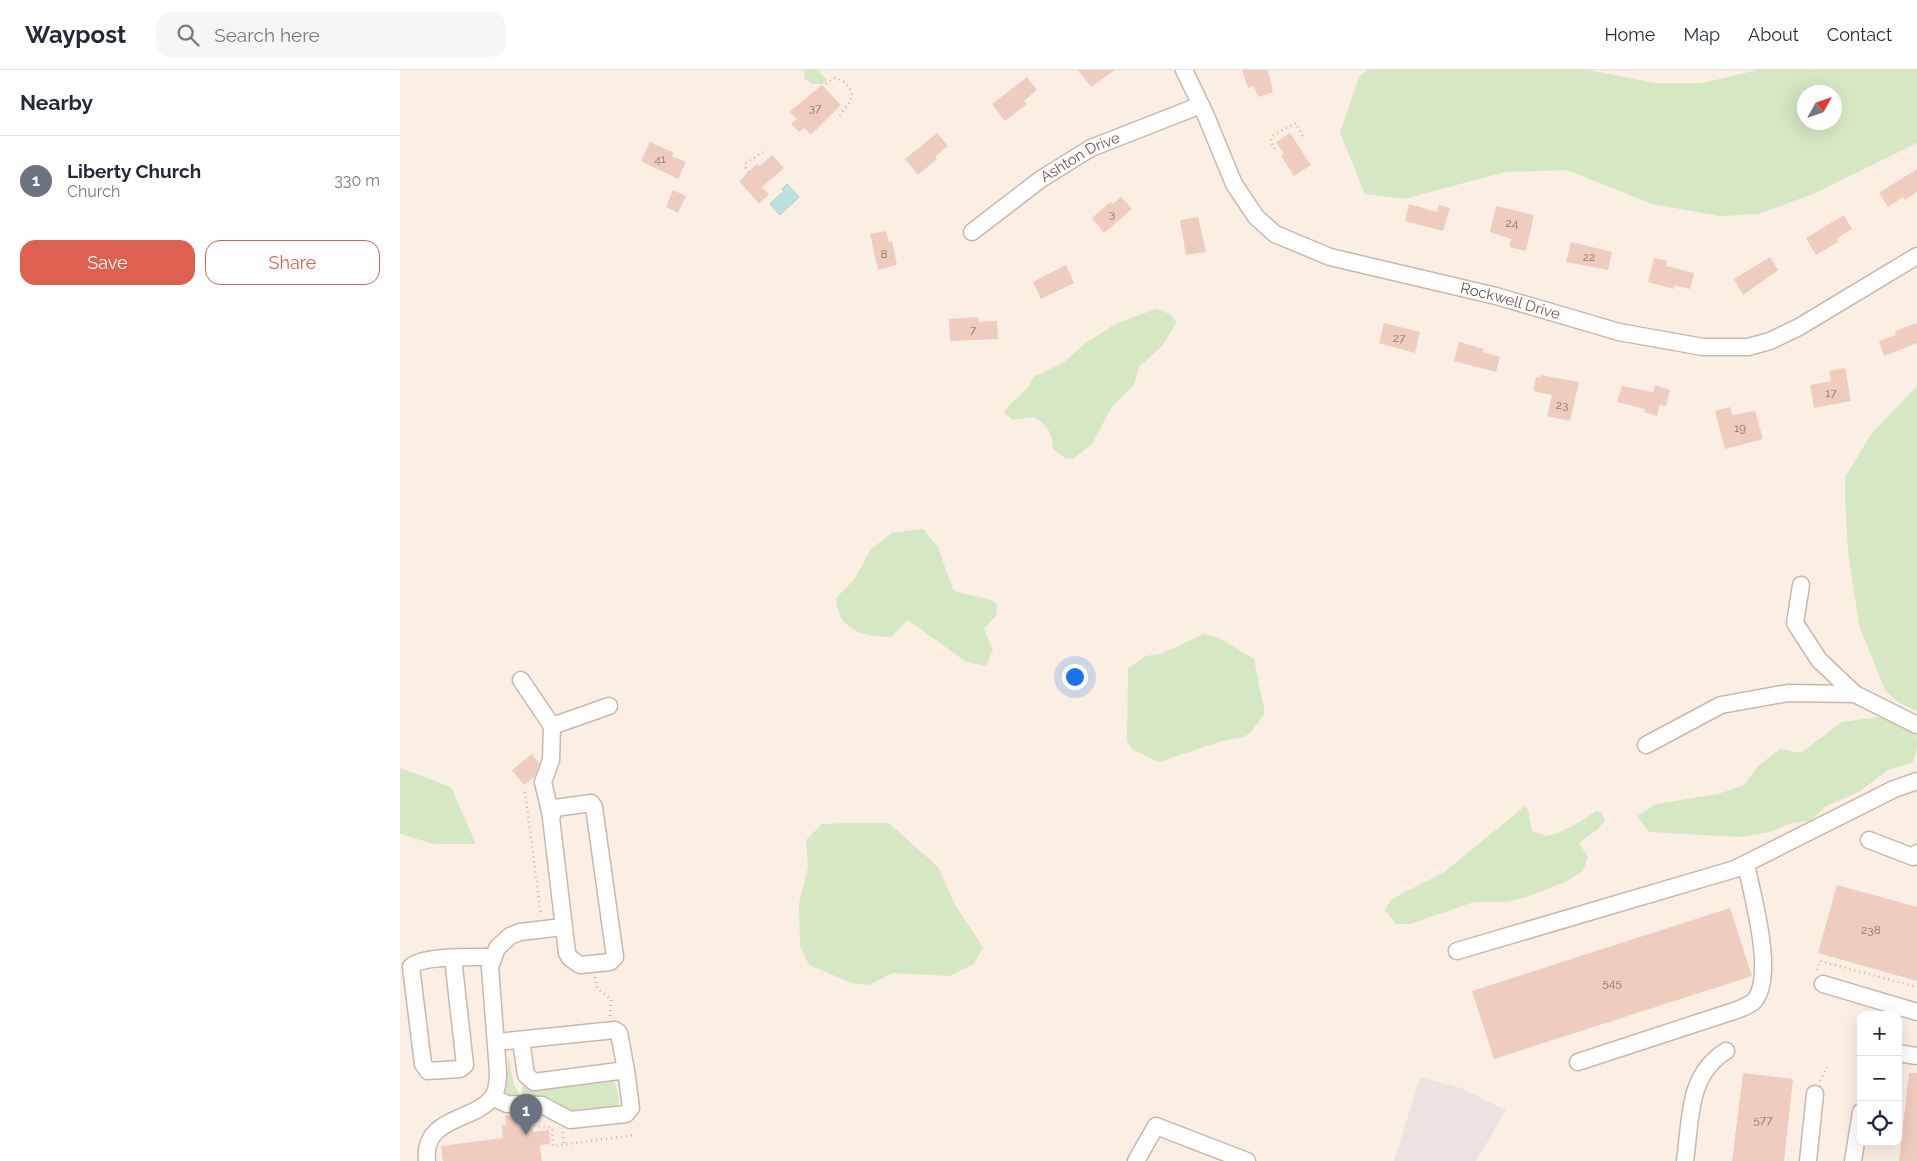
<!DOCTYPE html>
<html lang="en">
<head>
<meta charset="utf-8">
<style>
	body { margin:0; font-family:Raleway,sans-serif; background:#f6f6f7; color:#1f2937 }
	.controls { position:absolute; right:15px; bottom:15px; display:grid; overflow:hidden; border-radius:10px; box-shadow:0 5px 20px #0002 }
	.controls button { width:45px; height:45px; display:grid; place-items:center; padding:0; border:0; border-bottom:1px solid #e0e1e3; background:#fff; color:#1f2937; font:25px sans-serif }
	.compass { position:absolute; left:1397px; top:15px; width:45px; height:45px; border-radius:50%; background:#fff; box-shadow:0 5px 20px #0002; rotate:50deg }
	.you { position:absolute; left:674px; top:606px; width:18px; height:18px; margin:-12px; border:4px solid #fff; border-radius:50%; background:#1a73e8; box-shadow:0 0 0 8px #1a73e833 }
	.badge { display:grid; place-items:center; width:32px; height:32px; border-radius:50%; background:#dd6051; color:#fff; font-size:16px; font-weight:700 }
	.pin { position:absolute; translate:-50% -41px; filter:drop-shadow(0 1px 2px #0008) }
	.pin::after { content:''; position:absolute; top:26px; width:18px; height:15px; background:inherit; clip-path:polygon(0 0,100% 0,50% 100%) }
	.list { margin:0; padding:0; list-style:none }
	h2 { display:flex; justify-content:space-between; align-items:center; height:65px; margin:0; padding:0 20px; font-size:21px }
	h2 small { font-size:16px; font-weight:400; color:#747a83 }
	.list li { display:grid; grid-template-columns:32px 1fr auto; gap:15px; align-items:center; box-sizing:border-box; height:90px; padding:0 20px; border-top:1px solid #e0e1e3 }
	.list b { display:block; font-size:19px; white-space:nowrap }
	.list p { margin:0; font-size:16px; white-space:nowrap; color:#747a83 }
	.list em { font-size:16px; font-style:normal; color:#747a83 }
	.actions { display:flex; gap:10px; padding:15px 20px }
	.actions a { flex:1; padding:11px 0; border:1px solid #dd6051; border-radius:15px; text-align:center; font-size:18px; color:#dd6051 }
	.actions .main { background:#dd6051; color:#fff }
	.icon { flex:none; width:28px; height:28px; fill:none; stroke:currentColor; stroke-width:2; stroke-linecap:round; stroke-linejoin:round }
	.map { position:relative; flex:none; width:1517px; height:1091px; overflow:hidden }
	header { display:flex; align-items:center; gap:30px; box-sizing:border-box; height:70px; padding:0 25px; background:#fff; border-bottom:1px solid #e0e1e3 }
	header strong { font-size:24px }
	nav { display:flex; gap:28px; margin-inline-start:auto; font-size:18px }
	.search { width:350px; height:45px; background:#f6f6f7; display:flex; align-items:center; gap:12px; box-sizing:border-box; padding:0 18px; border-radius:15px; color:#747a83; font-size:19px }
	main { display:flex }
	aside { flex:1; background:#fff }
	.map>svg:first-child { display:block }
	.industrial { fill:#ebe3df }
	.green { fill:#d6e7c4; fill-rule:evenodd }
	.water { fill:#bae2e3; stroke:#a1d2d4 }
	.building { fill:#eeccbe }
	.lines { fill:none; stroke-linecap:round; stroke-linejoin:round }
	.minor-casing { stroke:#cbb6ac; stroke-width:19 }
	.path { stroke:#d3afa1; stroke-width:2.5; stroke-dasharray:1 4; stroke-linecap:butt }
	.minor { stroke:#fff; stroke-width:16 }
	.labels { text-anchor:middle; stroke-width:4; stroke-linejoin:round; paint-order:stroke }
	.number-label { font-size:12px; fill:#907368 }
	.street-label { font-size:15px; fill:#71554c; stroke:#fef4ea }
</style>
</head>
<body>
<header>
<strong>Waypost</strong>
<div class="search"><svg class="icon" aria-label="search" viewBox="0 0 24 24"><circle cx="10" cy="10" r="6"/><path d="M15 15l6 6"/></svg>Search here</div>
<nav><a>Home</a><a>Map</a><a>About</a><a>Contact</a></nav>
</header>
<main>
<aside>
<h2>Nearby<small></small></h2>
<ul class="list">
<li><span class="badge" style="background:#6b7280">1</span><div><b>Liberty Church</b><p>Church</p></div><em>330 m</em></li>
</ul>
<div class="actions"><a class="main">Save</a><a>Share</a></div>
</aside>
<div class="map">
<svg width="1517" height="1091" viewBox="0 0 1517 1091">
	<rect width="100%" height="100%" fill="#fbefe4"/>
	<path class="industrial" d="M1020,1007L1061,1018L1106,1040L1076,1091H994Z"/>
	<path class="green" d="M404,0H418L427,10L424,14H412L405,9Z
		M967,0H1189L1255,13H1303L1357,0H1517V73L1418,122L1359,144L1320,146L1252,134L1167,100L1105,102L1004,129L965,124L940,63L959,7ZM1404,22H1434V52H1404Z
		M756,239L770,244L777,252L762,276L739,297L734,315L711,338L692,374L673,389L665,388L653,379C652,362 648,356 634,347L612,350L604,342C613,328 628,324 633,307L663,293L683,275L715,254Z
		M1517,316V641L1499,633L1485,620L1459,555L1448,482L1445,428V407L1472,363Z
		M523,459L538,477L553,520C567,527 583,524 597,534L596,546L584,559L593,580L586,596L566,592L508,550L491,567C462,566 438,561 436,528L454,510L471,479L492,463Z
		M804,564L819,568L854,589L865,643L851,662L844,667L822,671L759,692L733,680L727,671L728,598L746,586L760,584Z
		M1487,646L1516,659L1517,676L1513,692L1488,700L1459,722L1426,736L1410,751L1392,753L1370,762L1340,767L1249,762L1237,746L1256,734L1318,724L1344,715L1358,696L1380,679L1401,683L1442,652Z
		M0,698L51,717L76,774H34L0,764Z
		M1125,736L1128,739L1132,761L1146,766L1158,763L1178,753L1196,741L1201,742L1205,750L1198,759L1179,773L1188,787L1183,801L1167,811L1124,828L1103,832H1074L1010,854H996L985,840L990,831L1003,823L1043,803Z
		M450,753H489L538,797L555,835L583,877L574,894L549,906L493,903L469,915L452,913L409,895L400,877L399,834L408,797L406,770L422,754Z
		M108,985L114,1014L119,1024L117,1026L107,1028L103,1021L107,1008Z
		M215,1011L219,1031L217,1036L168,1041L149,1027H123L122,1016L134,1020Z"/>
	<path class="water" d="M387,114L399,127L380,145L370,134L384,121L382,119Z"/>
	<path class="building" d="M678,0H715L691,17Z
		M842,0H868L873,22L858,27L854,16L848,18Z
		M627,7L637,20L624,31L627,34L605,51L592,34Z
		M422,15L441,35L411,65L404,58L399,62L391,54L397,49L389,42Z
		M537,63L548,76L535,87L537,89L518,105L505,89Z
		M890,63L911,95L894,106L881,86L884,84L876,72Z
		M250,72L274,83L272,86L286,92L278,109L241,91Z
		M372,85L384,98L362,117L369,124L359,134L339,111L357,94L360,96Z
		M1517,99V122L1505,130L1503,127L1488,137L1479,123Z
		M273,120L286,126L278,143L266,137Z
		M721,127L732,139L704,163L692,148L710,132L713,134Z
		M1009,134L1037,142L1039,135L1050,138L1043,161L1005,151Z
		M1096,136L1134,145L1126,181L1109,177L1111,169L1090,162Z
		M1444,145L1452,159L1436,169L1438,172L1416,185L1406,168Z
		M798,147L806,182L786,185L780,150Z
		M486,161L489,172L492,171L497,195L478,200L470,164Z
		M1171,172L1212,182L1208,200L1166,192Z
		M1370,187L1378,200L1343,225L1334,209Z
		M1254,188L1267,191L1266,196L1294,203L1290,219L1274,215V219L1248,212Z
		M666,195L674,213L641,229L633,212Z
		M578,247L579,252L597,251L598,269L550,271L549,249Z
		M984,253L1020,262L1015,283L979,273Z
		M1517,253V273L1484,286L1479,271L1496,265L1495,261Z
		M1059,272L1084,279L1083,282L1100,287L1096,302L1054,291Z
		M1445,298L1451,331L1414,338L1410,315L1431,311L1429,301Z
		M1141,305L1179,312L1170,351L1147,346L1152,325L1133,321L1136,307L1140,308Z
		M1255,315L1270,320L1266,336L1260,335L1257,346L1244,342L1245,339L1217,332L1222,316L1253,322Z
		M1330,337L1332,345L1355,341L1363,369L1325,379L1315,341Z
		M132,684L139,693L135,706L124,715L112,700Z
		M1437,815L1517,837V911L1418,883Z
		M1330,838L1352,906L1094,989L1072,921Z
		M1343,1003L1393,1009L1384,1091H1332Z
		M1509,1003H1517V1091H1499Z
		M105,1045H127L128,1051H132L133,1062L149,1060L150,1074L140,1075L142,1091H43L41,1076L103,1068L102,1055H106Z"/>
	<g class="lines">
		<defs>
			<g id="minor">
				<path id="s1" d="M784,0L806,46L834,114L856,147L875,164L930,187L1096,226L1219,262L1303,277H1348L1370,271L1399,257L1517,186"/>
				<path id="s2" d="M572,162L641,109L691,78L801,35"/>
				<path d="M1401,515L1395,553L1419,590L1455,624"/>
				<path d="M121,610L152,656L151,690L143,712L151,746"/>
				<path d="M152,656L209,636"/>
				<path d="M1246,675L1321,635L1388,623L1455,624L1517,655"/>
				<path d="M191,733L194,737L215,887L210,892L180,895L170,888L167,883L151,748L155,738Z"/>
				<path d="M1469,770L1513,787L1517,783"/>
				<path d="M1057,881L1335,799L1494,719L1517,711"/>
				<path d="M53,888L65,995L60,999L28,1001L23,994L11,897C20,885 77,887 93,887"/>
				<path d="M1423,914L1517,942"/>
				<path d="M97,972L215,960L219,963L226,1000L134,1012L126,1005L121,970"/>
				<path d="M1498,983L1517,986"/>
				<path d="M1178,992L1337,940C1342,938 1350,935 1354,931C1376,906 1352,825 1346,794"/>
				<path d="M93,1028L107,1034L142,1035L170,1050L226,1044L231,1038L226,1000"/>
				<path d="M27,1091C22,1047 72,1052 92,1028C97,1022 98,1010 98,1002L90,897L97,878L110,866L120,862L163,857"/>
				<path d="M736,1091L756,1056L847,1091"/>
				<path d="M1285,1091C1291,1050 1287,1005 1326,981"/>
				<path d="M1408,1091L1415,1024"/>
				<path d="M1453,1091L1461,1042"/>
			</g>
		</defs>
		<use href="#minor" class="minor-casing"/>
		<path class="path" d="M426,14L434,8C444,10 447,14 452,22L450,32L437,49
			M875,79L871,72L872,66L896,53L903,67
			M349,102L345,97L346,93L363,82
			M125,722L141,845
			M1417,900L1420,891L1517,917
			M195,907L197,918L211,929L210,947
			M1420,1011L1427,997
			M123,1049L125,1055L152,1058L153,1076L234,1065
			M163,1062L164,1074"/>
		<use href="#minor" class="minor"/>
	</g>
	<g class="labels">
		<g class="number-label">
			<text x="415" y="42">37</text>
			<text x="260" y="93">41</text>
			<text x="712" y="148">3</text>
			<text x="1112" y="157">24</text>
			<text x="484" y="188">8</text>
			<text x="1189" y="191">22</text>
			<text x="573" y="264">7</text>
			<text x="999" y="272">27</text>
			<text x="1431" y="327">17</text>
			<text x="1162" y="339">23</text>
			<text x="1340" y="362">19</text>
			<text x="1471" y="864">238</text>
			<text x="1212" y="917">545</text>
			<text x="1363" y="1054">577</text>
		</g>
		<g class="street-label">
			<text dy="5" stroke="none"><textPath href="#s2" startOffset="132">Ashton Drive</textPath></text>
			<text dy="5" stroke="none"><textPath href="#s1" startOffset="435">Rockwell Drive</textPath></text>
		</g>
	</g>
</svg>
<div class="controls">
<button>+</button>
<button>−</button>
<button><svg class="icon" aria-label="locate" viewBox="0 0 24 24"><circle cx="12" cy="12" r="6"/><path d="M12 2v4M12 18v4M2 12h4M18 12h4"/></svg></button>
</div>
<svg class="compass" viewBox="-18 -18 36 36"><path d="M0-13l5 13h-10z" fill="#e53935"/><path d="M0 13l5-13h-10z" fill="#747a83"/></svg>
<div class="you"></div>
<div class="pin badge" style="left:126px;top:1065px;background:#6b7280">1</div>
</div>
</main>
</body>
</html>
